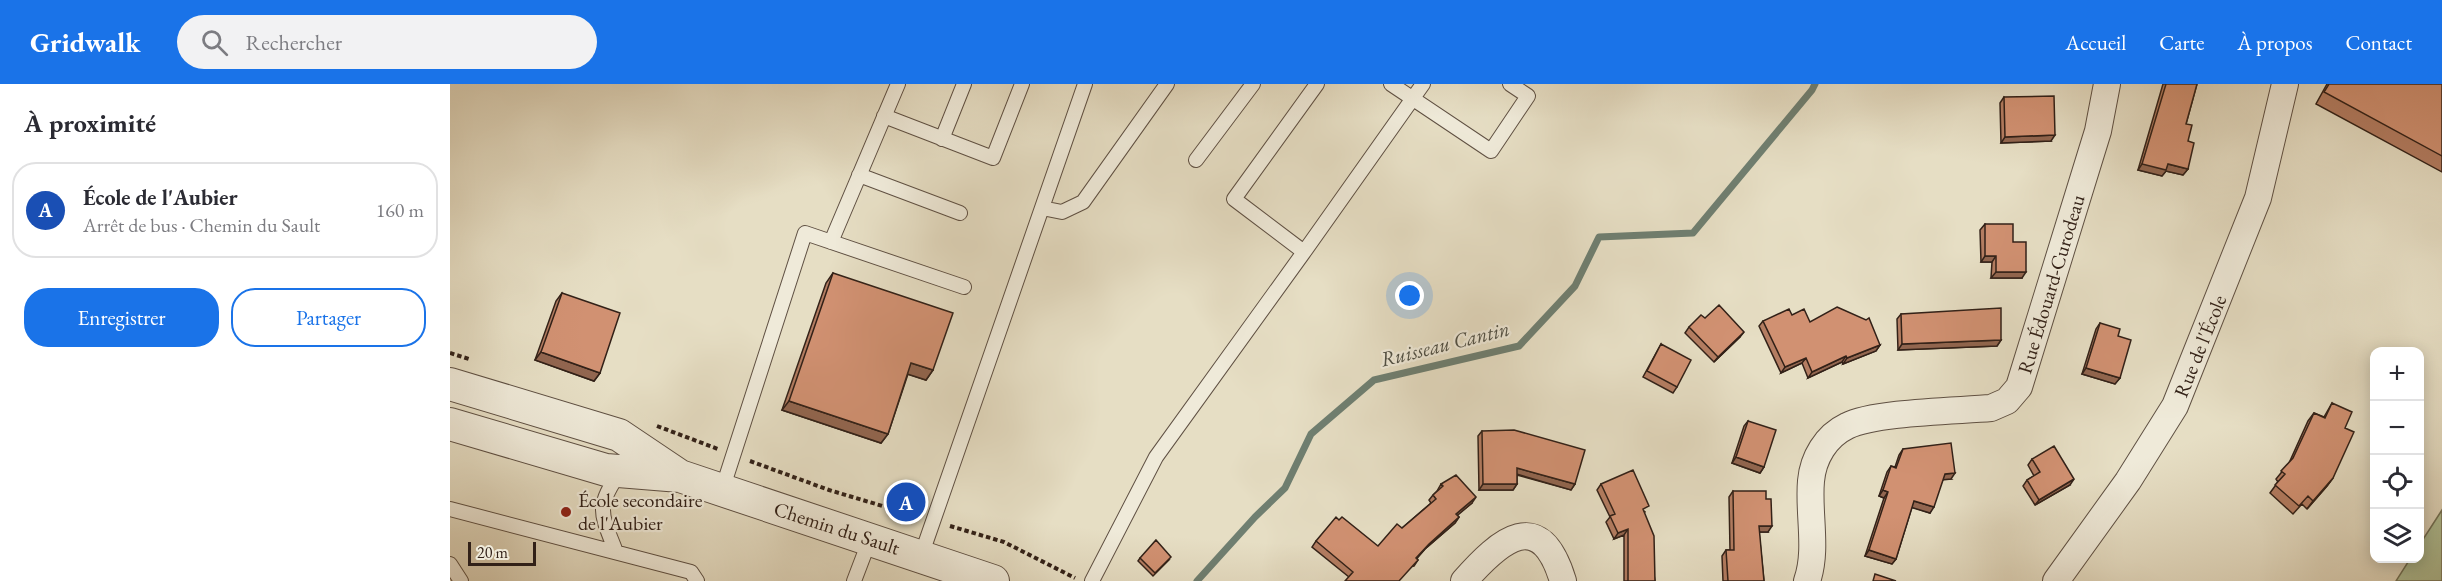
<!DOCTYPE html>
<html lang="fr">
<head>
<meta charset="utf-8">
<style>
	body { margin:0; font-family:"EB Garamond",serif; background:#f2f2f3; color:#2b2b33 }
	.controls { position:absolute; right:18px; bottom:18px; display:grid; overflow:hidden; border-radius:12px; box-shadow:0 3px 15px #0003 }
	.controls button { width:54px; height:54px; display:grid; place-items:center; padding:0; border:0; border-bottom:2px solid #e1e1e2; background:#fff; color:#2b2b33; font:30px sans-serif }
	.scale { position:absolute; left:18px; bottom:15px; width:68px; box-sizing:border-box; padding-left:6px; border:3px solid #322118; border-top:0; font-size:16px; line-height:21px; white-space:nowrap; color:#322118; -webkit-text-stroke:4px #efead9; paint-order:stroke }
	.you { position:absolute; left:960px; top:212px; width:21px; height:21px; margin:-15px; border:4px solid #fff; border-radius:50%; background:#1a73e8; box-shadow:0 0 0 9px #1a73e833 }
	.badge { display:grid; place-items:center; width:39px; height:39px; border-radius:50%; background:#1a73e8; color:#fff; font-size:20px; font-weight:700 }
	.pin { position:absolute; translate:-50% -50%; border:3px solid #fff; box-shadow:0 2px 6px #0006 }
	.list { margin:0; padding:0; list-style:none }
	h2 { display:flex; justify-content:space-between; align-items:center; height:78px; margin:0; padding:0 24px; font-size:26px }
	h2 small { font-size:20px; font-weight:400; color:#7c7c81 }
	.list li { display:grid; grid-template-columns:39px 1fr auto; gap:18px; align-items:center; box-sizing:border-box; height:96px; margin:0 12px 12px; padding:0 12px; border:2px solid #e1e1e2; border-radius:24px }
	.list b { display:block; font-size:22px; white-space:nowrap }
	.list p { margin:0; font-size:20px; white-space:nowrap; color:#7c7c81 }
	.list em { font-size:20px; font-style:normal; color:#7c7c81 }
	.actions { display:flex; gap:12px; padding:18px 24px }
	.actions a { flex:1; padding:14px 0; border:2px solid #1a73e8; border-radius:24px; text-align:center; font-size:21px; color:#1a73e8 }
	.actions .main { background:#1a73e8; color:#fff }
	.icon { flex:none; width:33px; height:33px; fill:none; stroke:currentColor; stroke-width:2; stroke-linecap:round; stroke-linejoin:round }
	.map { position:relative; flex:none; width:1992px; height:497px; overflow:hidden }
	header { display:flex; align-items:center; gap:36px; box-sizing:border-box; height:84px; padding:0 30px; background:#1a73e8; color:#fff }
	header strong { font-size:28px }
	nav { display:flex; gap:33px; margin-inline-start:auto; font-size:21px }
	.search { width:420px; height:54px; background:#f2f2f3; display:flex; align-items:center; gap:15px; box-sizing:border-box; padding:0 21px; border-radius:33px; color:#7c7c81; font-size:22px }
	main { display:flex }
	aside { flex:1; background:#fff }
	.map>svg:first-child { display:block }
	.green { fill:#b0c298; stroke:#717258; stroke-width:1.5 }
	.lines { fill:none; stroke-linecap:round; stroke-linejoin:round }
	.stream { stroke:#6f7f71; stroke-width:7 }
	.service-casing { stroke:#5f5043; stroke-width:16 }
	.minor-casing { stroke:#5f5043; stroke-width:28 }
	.tertiary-casing { stroke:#5f5043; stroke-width:34 }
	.path { stroke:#322118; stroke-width:4; stroke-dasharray:4.5 3; stroke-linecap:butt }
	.service { stroke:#efead9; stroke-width:14 }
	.minor { stroke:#efead9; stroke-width:26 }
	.tertiary { stroke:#efead9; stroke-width:32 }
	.wall { fill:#b47d62; stroke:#322118; stroke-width:1.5 }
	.shaded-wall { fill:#926650; stroke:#322118; stroke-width:1.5 }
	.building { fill:#d19172; stroke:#322118; stroke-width:1.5 }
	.poi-dot { fill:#8f2418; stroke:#efead9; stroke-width:2 }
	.labels { text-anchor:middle; stroke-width:4.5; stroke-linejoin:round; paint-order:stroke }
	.street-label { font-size:20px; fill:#322118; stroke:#efead9 }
	.poi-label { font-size:20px; fill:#322118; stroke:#efead9; text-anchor:start }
	.water-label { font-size:21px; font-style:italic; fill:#505045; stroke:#efead9 }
</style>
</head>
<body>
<header>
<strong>Gridwalk</strong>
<div class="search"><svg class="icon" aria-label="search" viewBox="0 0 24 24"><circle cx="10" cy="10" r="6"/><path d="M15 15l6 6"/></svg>Rechercher</div>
<nav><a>Accueil</a><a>Carte</a><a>À propos</a><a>Contact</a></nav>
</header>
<main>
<aside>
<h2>À proximité<small></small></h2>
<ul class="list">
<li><span class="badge" style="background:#1a4fb4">A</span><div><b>École de l'Aubier</b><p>Arrêt de bus · Chemin du Sault</p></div><em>160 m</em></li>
</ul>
<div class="actions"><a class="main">Enregistrer</a><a>Partager</a></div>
</aside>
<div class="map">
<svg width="1992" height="497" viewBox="0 0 1992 497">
	<rect width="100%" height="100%" fill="#e6dec4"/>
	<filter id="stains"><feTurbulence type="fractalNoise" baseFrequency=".00333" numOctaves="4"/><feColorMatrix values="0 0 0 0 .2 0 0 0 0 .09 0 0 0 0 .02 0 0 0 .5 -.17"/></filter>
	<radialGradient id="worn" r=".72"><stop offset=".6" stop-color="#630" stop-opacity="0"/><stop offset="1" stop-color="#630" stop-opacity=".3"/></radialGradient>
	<path class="green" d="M1992,426V497H1946L1960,475L1970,474V460Z"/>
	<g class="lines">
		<path class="stream" d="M747,497L805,433L835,404L861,350L924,296L1069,262L1125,202L1149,153L1243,149L1362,6L1365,0"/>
		<defs>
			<path id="service" d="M867,0L784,115L854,168L973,0
				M941,0L1041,67L1078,12L1060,0
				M434,32L543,74L572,0
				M492,55L514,0
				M746,76L803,0
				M409,91L510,129
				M592,124L612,128L633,118L717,0
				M381,158L448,0
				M272,406L355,149L514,203
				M0,425L241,488L247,497
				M166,468C151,429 145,424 170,388
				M471,472L635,0
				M0,480L11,497
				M404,497L420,455
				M642,497L706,373L854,168"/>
			<path id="minor" d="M1014,497C1050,456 1090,421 1113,497
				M1357,497C1368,466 1358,429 1361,397C1363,374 1376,352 1397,342C1424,328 1507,327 1541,324L1557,317L1569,303L1648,47L1657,0
				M1606,497L1678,397L1725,322L1808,114L1835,0"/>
			<path id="tertiary" d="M0,300L169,351L230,392
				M0,340L156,386L230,392L543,497"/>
		</defs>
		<use href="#service" class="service-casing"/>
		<use href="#minor" class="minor-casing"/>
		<use href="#tertiary" class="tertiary-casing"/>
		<path class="path" d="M0,269L19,275
			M207,342L268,365
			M300,377L379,406L466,432
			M500,442L554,458L625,494"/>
		<use href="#service" class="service"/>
		<use href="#minor" class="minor"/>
		<use href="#tertiary" class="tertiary"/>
	</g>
	<path class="wall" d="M1713,0H1747L1736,40L1738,85L1733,91L1716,87L1712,92L1688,86Z
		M1877,0H1992V88L1866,20Z
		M1554,13L1601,57L1551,59L1550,19Z
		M1535,140L1563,158L1572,194H1541L1542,178H1531L1530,146Z
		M383,189L483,286L476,296L458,290L438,350L431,359L332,326L376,199Z
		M112,209L150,289L144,297L85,276L106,217Z
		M1451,230L1551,256L1547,262L1448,266L1447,235Z
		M1342,231L1360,238L1430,261L1426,267L1393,280L1392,278L1358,294L1352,279L1331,289L1309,242L1313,237Z
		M1255,234L1290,253L1264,278L1235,249L1239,243Z
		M1650,239L1668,252L1670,294L1665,300L1632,290L1646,245Z
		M1211,260L1227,303L1223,309L1193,293Z
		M1882,319L1895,344L1883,394L1877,402L1857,425L1852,420L1843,430L1820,409L1828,398L1826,395L1839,379L1858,337L1864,329L1874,333Z
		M1298,337L1314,383L1310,389L1282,379L1294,342Z
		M1032,347L1125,400L1121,406L1067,391V400L1063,406H1029L1028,352Z
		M1453,365L1501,395H1493L1480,429L1462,423L1446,475L1442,480L1415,472L1434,414L1429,412L1437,388L1441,382L1445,383L1449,371Z
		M1582,375L1620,401L1585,421L1573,402L1577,396L1584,392L1578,381Z
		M991,400L1022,419L1007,431L1009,433L1005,439L975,465L967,474L968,476L964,482L899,493L862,463L866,457L928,462L952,444L981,419L979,416L983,411L987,407Z
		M1151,400L1195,428L1194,429L1205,497H1174V451L1164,455L1156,438L1160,433L1147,406Z
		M1283,407L1318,448H1309L1314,497H1273L1272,472L1276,466H1280L1279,413Z
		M690,474L719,476L703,492L688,477Z"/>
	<path class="shaded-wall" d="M1605,51L1601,57L1551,59L1555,53Z
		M1692,80H1718L1738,85L1733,91L1716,87L1712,92L1688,86Z
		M1535,172H1546L1542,178H1531Z
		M1546,188H1576L1572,194H1541Z
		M1294,248L1290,253L1264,278L1268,273Z
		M1551,256L1547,262L1448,266L1452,260Z
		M1430,261L1426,267L1393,280L1397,274Z
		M91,268L150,289L144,297L85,276Z
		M1396,272L1392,278L1358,294L1362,288Z
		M1356,274L1352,279L1331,289L1335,283Z
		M461,279L483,286L476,296L454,289Z
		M1636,284L1670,294L1665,300L1632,290Z
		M339,317L438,350L431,359L332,326Z
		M1286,373L1314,383L1310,389L1282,379Z
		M1067,384L1125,400L1121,406L1063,389Z
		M1505,389L1501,395L1491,396L1495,390Z
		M1883,394L1877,402L1857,425L1863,417Z
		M1624,395L1620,401L1585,421L1589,416Z
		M1033,400H1067L1063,406H1029Z
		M1433,406L1438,408L1434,414L1429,412Z
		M1026,413L1022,419L1002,436L1006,430Z
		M1464,417L1484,423L1480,429L1460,423Z
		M1009,433L1005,439L975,465L962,480L979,460Z
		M1309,442H1322L1318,448H1305Z
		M1178,445L1174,451L1164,455L1168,449Z
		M1419,466L1446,475L1442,480L1415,472Z"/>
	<path class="building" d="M1716,0H1747L1736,40L1742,41L1738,57L1744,59L1738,85L1718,80L1716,86L1692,80Z
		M1879,0H1992V72L1874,8Z
		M1604,12L1605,51L1555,53L1554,13Z
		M1535,140H1563V158H1576V188H1546V172H1535Z
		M383,189L503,229L483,286L461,279L438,350L339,317Z
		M112,209L170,229L150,289L91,268Z
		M1269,221L1294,248L1268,273L1239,243L1251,231L1255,234Z
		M1387,223L1416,236L1419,234L1430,261L1397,274L1396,272L1362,288L1356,274L1335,283L1313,237L1339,225L1342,231L1354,225L1360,238Z
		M1551,224V256L1452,260L1451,230Z
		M1650,239L1670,245L1668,252L1681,256L1670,294L1636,284Z
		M1211,260L1241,276L1227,303L1197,287Z
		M1882,319L1902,328L1895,344L1904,348L1883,394L1863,417L1858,412L1849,422L1825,401L1835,390L1831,387L1843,374L1864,329L1875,334Z
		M1298,337L1326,346L1314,383L1286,373Z
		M1064,346L1135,366L1125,400L1067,384V400H1033L1032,347Z
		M1501,359L1505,389L1495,390L1484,423L1464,417L1446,475L1419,466L1438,408L1433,406L1441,382L1446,384L1453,365Z
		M1604,362L1624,395L1589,416L1577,396L1590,388L1582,375Z
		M1183,386L1199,422L1193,425L1204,452L1205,497H1178V445L1168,449L1160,432L1165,430L1151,400Z
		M1006,391L1026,413L1006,430L1009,433L979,460L966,474L968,476L949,497H895L903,488L866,457L886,433L889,436L892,433L928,462L947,440L952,444L986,415L983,411L993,402L991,400Z
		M1283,407H1316V415H1321L1322,442H1309L1314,497H1278L1276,466H1284Z
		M706,456L721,473L705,489L690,474Z
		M1425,490L1446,497H1423Z"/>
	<circle class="poi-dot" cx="116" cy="428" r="6"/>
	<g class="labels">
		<g class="street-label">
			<text transform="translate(1601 200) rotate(-73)" y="7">Rue Édouard-Curodeau</text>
			<text transform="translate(1750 262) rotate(-68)" y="7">Rue de l'École</text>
			<text transform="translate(387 444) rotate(18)" y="7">Chemin du Sault</text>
		</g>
		<g class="poi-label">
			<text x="128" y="423">École secondaire<tspan x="128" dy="23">de l'Aubier</tspan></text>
		</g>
		<g class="water-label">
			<text transform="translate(995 260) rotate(-14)" y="7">Ruisseau Cantin</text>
		</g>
	</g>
	<rect width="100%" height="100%" filter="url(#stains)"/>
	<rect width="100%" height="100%" fill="url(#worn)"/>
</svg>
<div class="controls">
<button>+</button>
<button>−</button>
<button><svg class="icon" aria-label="locate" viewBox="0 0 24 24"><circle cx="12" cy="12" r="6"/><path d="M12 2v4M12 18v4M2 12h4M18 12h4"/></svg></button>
<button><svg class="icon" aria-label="layers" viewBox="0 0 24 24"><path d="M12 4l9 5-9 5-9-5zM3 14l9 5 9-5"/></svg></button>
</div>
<div class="scale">20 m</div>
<div class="you"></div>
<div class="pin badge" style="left:456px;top:418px;background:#1a4fb4">A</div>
</div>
</main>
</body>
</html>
